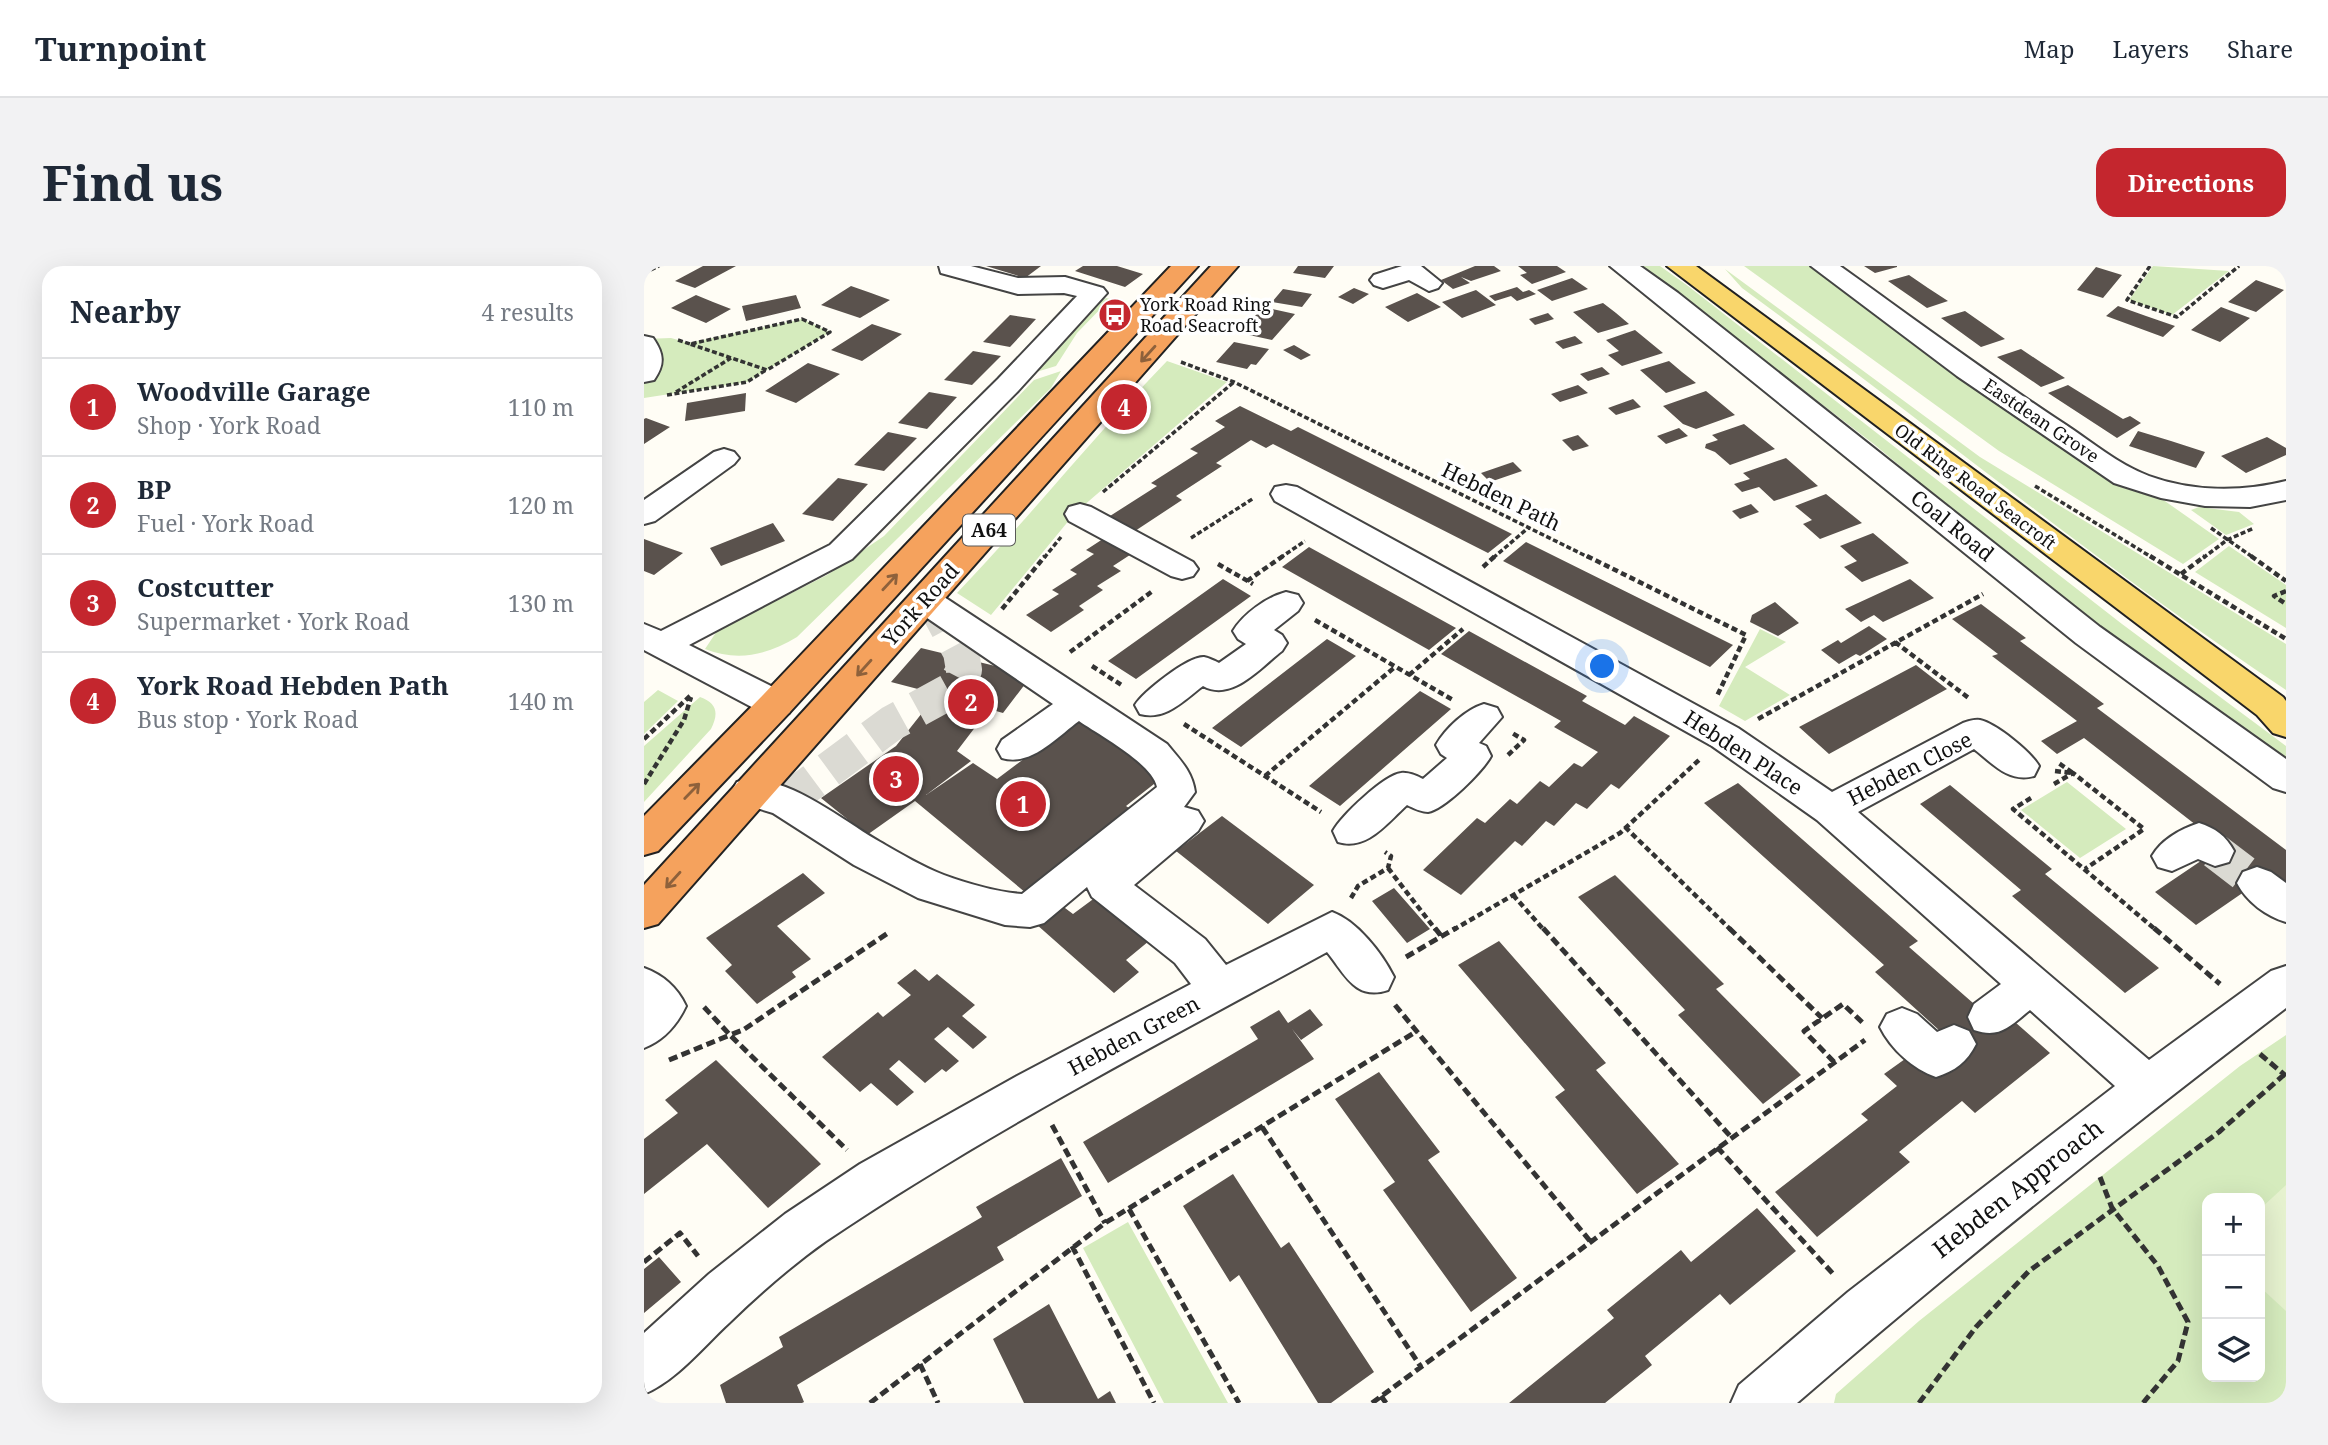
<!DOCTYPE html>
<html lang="en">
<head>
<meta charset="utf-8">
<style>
	body { margin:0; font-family:"Noto Serif",serif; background:#f2f2f3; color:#1f2937 }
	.controls { position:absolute; right:21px; bottom:21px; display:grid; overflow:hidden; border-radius:14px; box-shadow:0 7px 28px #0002 }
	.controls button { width:63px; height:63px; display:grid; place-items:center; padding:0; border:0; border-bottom:2px solid #e0e1e3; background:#fff; color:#1f2937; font:35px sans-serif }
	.you { position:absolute; left:959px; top:401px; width:24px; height:24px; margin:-18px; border:5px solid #fff; border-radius:50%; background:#1a73e8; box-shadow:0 0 0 10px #1a73e833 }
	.badge { display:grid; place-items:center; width:46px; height:46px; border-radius:50%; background:#c4262e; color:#fff; font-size:23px; font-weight:700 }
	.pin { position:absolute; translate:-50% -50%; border:4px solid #fff; box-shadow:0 2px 7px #0006 }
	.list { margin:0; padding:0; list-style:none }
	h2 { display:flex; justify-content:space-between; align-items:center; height:91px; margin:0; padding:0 28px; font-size:30px }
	h2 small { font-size:23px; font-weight:400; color:#747a83 }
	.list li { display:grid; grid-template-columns:46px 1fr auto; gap:21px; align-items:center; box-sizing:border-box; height:98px; padding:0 28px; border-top:2px solid #e0e1e3 }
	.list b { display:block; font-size:26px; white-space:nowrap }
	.list p { margin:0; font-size:23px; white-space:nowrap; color:#747a83 }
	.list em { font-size:23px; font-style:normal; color:#747a83 }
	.icon { flex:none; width:38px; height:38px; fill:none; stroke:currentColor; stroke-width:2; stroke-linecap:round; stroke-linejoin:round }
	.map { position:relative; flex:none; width:1642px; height:1137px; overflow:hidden; border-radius:21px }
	header { display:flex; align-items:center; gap:42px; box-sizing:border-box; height:98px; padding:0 35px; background:#fff; border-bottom:2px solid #e0e1e3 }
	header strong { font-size:33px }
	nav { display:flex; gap:38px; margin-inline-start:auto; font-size:24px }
	.intro { display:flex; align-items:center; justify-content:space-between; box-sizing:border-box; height:168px; padding:0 42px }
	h1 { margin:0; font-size:49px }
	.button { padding:18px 32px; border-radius:21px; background:#c4262e; color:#fff; font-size:24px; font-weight:700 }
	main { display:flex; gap:42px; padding:0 42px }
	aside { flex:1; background:#fff; border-radius:21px; box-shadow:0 7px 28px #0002 }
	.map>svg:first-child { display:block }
	.green { fill:#d5ebbd; fill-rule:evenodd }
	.pitch { fill:#e6f2cf }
	.building { fill:#5a524d }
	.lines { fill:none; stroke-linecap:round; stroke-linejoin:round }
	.minor-tunnel { stroke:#dbdad3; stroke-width:36; stroke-dasharray:36 18; stroke-linecap:butt }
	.minor-casing { stroke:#444; stroke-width:4 }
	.major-casing { stroke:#222; stroke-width:4 }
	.highway-casing { stroke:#222; stroke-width:4 }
	.path-far2 { stroke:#333; stroke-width:3.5; stroke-dasharray:5 2.5; stroke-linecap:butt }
	.path-far1 { stroke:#333; stroke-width:4.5; stroke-dasharray:6 3.5; stroke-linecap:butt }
	.path { stroke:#333; stroke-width:5; stroke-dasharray:9 4.5; stroke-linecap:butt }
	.minor { fill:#fff; fill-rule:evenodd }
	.major { fill:#f9d66b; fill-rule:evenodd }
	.highway { fill:#f5a25d; fill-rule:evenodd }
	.oneway { stroke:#8e613b }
	.labels { text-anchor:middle; stroke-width:7; stroke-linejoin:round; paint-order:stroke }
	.far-poi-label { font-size:18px; fill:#111; stroke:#fff; text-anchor:start }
	.far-street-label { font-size:18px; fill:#111; stroke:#fff }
	.shield { fill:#fff; stroke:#585858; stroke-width:2 }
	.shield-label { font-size:19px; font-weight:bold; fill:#111 }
	.street-label { font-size:21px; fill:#111; stroke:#fff }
	.near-street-label { font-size:24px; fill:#111; stroke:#fff }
</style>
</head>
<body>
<header>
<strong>Turnpoint</strong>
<nav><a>Map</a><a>Layers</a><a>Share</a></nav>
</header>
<div class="intro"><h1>Find us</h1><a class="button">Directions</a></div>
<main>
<aside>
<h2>Nearby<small>4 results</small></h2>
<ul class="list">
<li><span class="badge">1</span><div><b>Woodville Garage</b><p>Shop · York Road</p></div><em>110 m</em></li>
<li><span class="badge">2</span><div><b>BP</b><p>Fuel · York Road</p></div><em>120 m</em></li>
<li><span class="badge">3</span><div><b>Costcutter</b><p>Supermarket · York Road</p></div><em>130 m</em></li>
<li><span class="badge">4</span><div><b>York Road Hebden Path</b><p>Bus stop · York Road</p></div><em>140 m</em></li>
</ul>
</aside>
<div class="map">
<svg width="1642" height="1137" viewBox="0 0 1642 1137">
	<rect width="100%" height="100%" fill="#fffdf5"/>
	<path class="green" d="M997,0H1016L1044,20L1478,358L1642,480V495L1396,318L1231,179Z
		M1100,0H1165L1377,153L1483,219L1518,233L1575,273L1539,298L1355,185Z
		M1509,0L1585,5L1528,49L1485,34Z
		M1081,3L1336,191L1642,378V424C1454,299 1280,155 1098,22Z
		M462,32L466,33L433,67L412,100L389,107L449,41Z
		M158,53L186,66L103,116L0,132V73L27,72L45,77Z
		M523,95L583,116L431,247L347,349L313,327C385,252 450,170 523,95Z
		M417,105L407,122L153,371C123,389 94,396 61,383L73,365L183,309L240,270L390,114Z
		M1555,241L1595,246L1610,258L1582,269L1547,244Z
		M1585,280L1642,319V362L1551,306Z
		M1116,363L1142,376L1101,401L1146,429L1101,455L1075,440Z
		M14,424L34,435L0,468V436Z
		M56,431C73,437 75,447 67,463L0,536V480Z
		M1423,516L1482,563L1436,592L1377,544Z
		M1642,769V1137H1190L1192,1128L1275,1055L1596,800ZM1563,932H1616V1111H1563Z
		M484,956L584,1137H520L439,982Z"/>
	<path class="pitch" d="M1642,919V1045L1616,1021V943Z"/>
	<path class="building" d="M59,0H92L51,22L31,15Z
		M342,0H397L381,12Z
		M439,0H473L499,8L481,21L431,5Z
		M654,0H690L681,12L649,7Z
		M831,0H850L857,5L827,15L817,11L826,17L809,23L797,14Z
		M874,0H913L922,6L888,18L876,9L883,7Z
		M1220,0H1253V1L1231,7Z
		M1452,1L1478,9L1459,32L1433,24Z
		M1265,9L1284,22L1304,35L1283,42L1244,15Z
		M928,12L944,23L908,35L893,24Z
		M1612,14L1640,24L1612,46L1584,36Z
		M207,20L227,27L246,34L216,52L177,39Z
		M873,21L879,26L885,24L892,28L873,35L867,30L851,35L845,30Z
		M710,22L725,28L709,38L694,31Z
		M639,23L668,28L658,41L628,36Z
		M832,24L852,39L818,52L798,36Z
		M773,27L797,41L764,56L741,41Z
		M52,29L69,36L87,43L62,57L27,42Z
		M152,29L157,42L102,55L98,40Z
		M959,37L972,47L985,58L954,67L929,46Z
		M1474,40L1502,50L1531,60L1519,71L1462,50Z
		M619,41L651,48L628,74L596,67Z
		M1577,41L1606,52L1576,76L1547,64Z
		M1321,45L1361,73L1337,81L1297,52Z
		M904,47L910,53L891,59L885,53Z
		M366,49L392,53L366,81L339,76Z
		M228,58L258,68L218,95L187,84Z
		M991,64L1019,87L978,100L964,89L975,85L962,74Z
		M931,70L939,77L919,83L911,76Z
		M590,76L625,83L612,99L607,98L603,103L572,96Z
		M650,79L667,89L657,94L639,84Z
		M1377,83L1398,97L1421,112L1397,121L1353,91Z
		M329,85L357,90L328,119L300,114Z
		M1025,95L1038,106L1052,117L1022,127L996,104Z
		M164,97L196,108L152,137L121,125Z
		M958,101L966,108L944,115L936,108Z
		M934,119L944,127L916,136L907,128Z
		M1424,119L1479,153L1486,150L1497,157L1473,172L1404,127Z
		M1062,125L1091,149L1052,163L1039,158L1019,140Z
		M285,126L313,131L283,163L254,157Z
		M102,127L101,145L41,155L43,137Z
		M989,133L997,141L972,149L964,142Z
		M596,140L647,165L654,161L868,268L844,287L629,178L622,182L607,174L572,197L578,200L532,230L538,234L491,265L466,250L513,220L507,217L554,187L546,183L581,161L571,155Z
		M2,152L26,161L0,178V153Z
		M1100,158L1131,183L1086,199L1071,186L1061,182L1062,178L1074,174L1068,169Z
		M1035,162L1044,170L1022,178L1013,170Z
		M1494,165L1527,175L1561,186L1552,202L1485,180Z
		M244,166L273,172L240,205L210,199Z
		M934,169L945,180L929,185L918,174Z
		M1623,171L1642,182V189L1602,207L1577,190Z
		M1142,192L1174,220L1130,235L1115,221L1098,226L1090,218L1106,213L1099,207Z
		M869,196L878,205L846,216L837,207Z
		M194,212L224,218L189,255L158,248Z
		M1182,228L1218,257L1176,273L1159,258L1168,254L1151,240Z
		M1107,238L1115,246L1096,253L1088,245Z
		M129,257L141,275L77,300L66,282Z
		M1229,267L1265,297L1218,316L1200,301L1213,295L1196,280Z
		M465,269L492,285L469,300L477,305L453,320L459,324L435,340L440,344L407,366L382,349L415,328L408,324L433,308L426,304L450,288L442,284Z
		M0,273L16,279L39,287L10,309L0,305Z
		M882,276L1027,348L1089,379L1066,401L859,295Z
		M665,281L783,346L812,362L785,384L638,301Z
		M579,313L607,330L492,413L464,395Z
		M1266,313L1290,332L1239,356L1230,349L1217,356L1201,343Z
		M1131,336L1155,357L1134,370L1106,356L1108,349Z
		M1337,338L1382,372L1376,375L1460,438L1453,442L1642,584V621L1613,617L1552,659L1511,626L1579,580L1440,472L1413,488L1397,475L1433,455L1348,390L1354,388L1308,353Z
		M1225,360L1243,373L1216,390L1212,388L1195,398L1177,384L1194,374L1197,377Z
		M825,365L943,430L938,435L981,459L990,450L1026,470L975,523L967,518L943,543L932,537L910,560L902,555L878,580L871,575L817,629L779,604L833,552L841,557L866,533L873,538L896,515L905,521L930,497L938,501L954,486L910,461L917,455L797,388Z
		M683,373L712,390L597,481L568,462Z
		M277,382L388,409L359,447L345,443L313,485L327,495L282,529L329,497L353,513L440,448L524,507L482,540L491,546L382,627L271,535L223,569L177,532L252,480L293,428L247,416Z
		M1272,399L1303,423L1185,488L1155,461Z
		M776,425L807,443L696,540L665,520Z
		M1094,517L1274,675L1265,681L1345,751L1363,749L1406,787L1331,847L1318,835L1255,886L1266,896L1173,971L1131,926L1224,854L1217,848L1253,820L1240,808L1268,788L1318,785L1231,706L1240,699L1060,537Z
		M1306,519L1408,603L1401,608L1515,702L1481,727L1368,630L1377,624L1276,538Z
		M578,550L670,619L624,658L532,585Z
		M159,607L181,627L133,660L167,693L148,706L152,711L113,738L81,705L88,699L62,672Z
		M971,609L1080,718L1072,723L1157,809L1119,838L1034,749L1041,744L934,631Z
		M750,622L786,663L763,677L728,635Z
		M452,631L505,675L482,694L495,706L470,727L392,658L417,639L429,648Z
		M855,675L962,797L952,804L1035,898L993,928L911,831L921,824L814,699Z
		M271,703L285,715L293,708L331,739L318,750L343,771L329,783L304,761L290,773L315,795L302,806L298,803L281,817L255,794L245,803L270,826L253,840L227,817L216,826L178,791L234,746L239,751L267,729L253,717Z
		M666,743L679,759L657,774L648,763L670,793L464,917L439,876L614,773L606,761L635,744L644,757Z
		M72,794L177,898L124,942L63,878L0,928V873L34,847L21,834Z
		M735,806L796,886L784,894L873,1012L827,1046L739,924L751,916L691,833Z
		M417,892L438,930L353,981L360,994L153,1119L160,1136L158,1137H82L76,1119L139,1081L135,1071L338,951L332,941Z
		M589,908L637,982L645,976L730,1106L687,1137H674L595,1009L586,1016L539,940Z
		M1113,942L1152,985L1086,1039L1076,1028L1001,1090L1008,1099L961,1137H865L970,1052L963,1044L1037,984L1047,996Z
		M15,991L37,1016L0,1047V1003Z
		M405,1038L454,1133L466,1125L472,1137H380L349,1073Z"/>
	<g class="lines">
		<path class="minor-tunnel" d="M141,536L248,457L310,423L320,404L317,386L294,343
			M1571,585L1613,617"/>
		<defs>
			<path id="minor" d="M295,0H327L374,12L421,11L459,22L463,27L374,125L208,293L45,379L145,429L150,438L145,447L132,451L119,447L0,384V358L17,365L186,279L354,113L433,30L420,27L374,28L297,7Z
				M758,0H777L798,17L794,22L785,25L765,14L739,22L730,19L726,14L730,9Z
				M966,0H996L1034,27L1456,361L1642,493V526L1629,522L1432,377Z
				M1167,0H1196C1270,53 1343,107 1419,157C1447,175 1473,198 1505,210C1549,226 1598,226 1642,215V234L1606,241L1561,240L1517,232L1470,217L1313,110Z
				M0,70L9,72C20,88 21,98 10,114L0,116Z
				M80,183L90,186L95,192L90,198L11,255L0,258V234L70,186Z
				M642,219L653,221L1094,462L1188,526L1319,457C1325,455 1330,453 1336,454C1353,458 1387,486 1395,500L1390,510C1365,517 1349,498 1330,483L1214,546L1505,794L1627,705L1642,700V742C1475,869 1311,1000 1153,1137H1087L1095,1119L1204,1026L1471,820L1386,744C1366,760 1356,773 1330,764L1324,751L1330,738L1357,718L1173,554L1068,480L631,235L627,228L631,221Z
				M436,238L447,241L549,296L554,303L549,310L538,313L527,310L425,255L421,248L425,241Z
				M282,324L294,327L523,478C536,494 548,505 551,526L540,541L554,545L560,555L554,565L490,619L561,673L582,699L688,646C713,655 738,687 750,711L744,724C711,735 701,708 683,686C514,778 342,867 182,975C148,999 115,1028 85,1057C59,1081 33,1114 0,1128V1067L65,1008L141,948L216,898L373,810L547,718L531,697L448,631L443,621L400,657L386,661L361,659L274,632L210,599L129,547L93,536L87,526L93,516C137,502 200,556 238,577C257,588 279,601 300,609C325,618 353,626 378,628L513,521C508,497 455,469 435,455C413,471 387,501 358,492L353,483L358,474L409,438L270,343L266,335L270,327Z
				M642,326L654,329L659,337L654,345L630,364L638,369L643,377L638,385C616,402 588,436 559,420C540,434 522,455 496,448L491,439C499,426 544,390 560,391C565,392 571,395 575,397L602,378L594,373L589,365C599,348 623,331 642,326Z
				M840,438L853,442L858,451L835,477L842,480L847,490C839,505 801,543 784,546C777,546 769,542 763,539C743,557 723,585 694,576L689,565C697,550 740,509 757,507C764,506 773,510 779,513L803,492L797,488L792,479C802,462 821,444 840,438Z
				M1555,557C1571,562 1582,570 1590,585L1585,596L1571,600L1554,593L1528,605L1514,601L1508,590C1518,573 1537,563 1555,557Z
				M1613,601L1627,606L1642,617V656C1622,650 1603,636 1593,617L1599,606Z
				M0,702C19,709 33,721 42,740C33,759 20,774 0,782Z
				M1258,742L1273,748L1293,766L1310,759L1325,765L1332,778C1323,796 1311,805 1292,811C1269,803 1247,783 1236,761L1243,748Z"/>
			<path id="major" d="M1023,0H1052L1639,431L1642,435V471L1629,467L1613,449Z"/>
			<path id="highway" d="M527,0H554L145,447L14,585L0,589V550L119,429Z
				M567,0H594L14,658L0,662V619Z"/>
		</defs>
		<use href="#minor" class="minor-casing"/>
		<use href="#major" class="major-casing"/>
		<use href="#highway" class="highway-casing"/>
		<path class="path-far2" d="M1506,0L1483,34L1533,51L1595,0
			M0,7L15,0
			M158,53L186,66L123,104L46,78Z
			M34,74L46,78
			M537,96L590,116L946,292
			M32,126L87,92
			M23,129L103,116L122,104
			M1391,220L1509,292
			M459,226L590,116
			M1567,262L1610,292
			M547,272L610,232
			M400,292L417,271
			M636,292L661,275
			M849,292L884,262
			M1559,292L1583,274L1610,262"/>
		<path class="path-far1" d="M943,290L1102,369L1073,430
			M1506,290L1642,373
			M1607,290L1642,315
			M574,298L609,318
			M839,301L851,290
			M1537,308L1561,290
			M603,315L639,290
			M1642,325L1630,330L1642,338
			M358,343L401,290
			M671,354L809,434
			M1251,376L1326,433
			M426,386L510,324
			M448,400L479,420
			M765,409L819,363
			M1114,453L1339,328
			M540,458L677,546
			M0,473L46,430
			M864,489L880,474L868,467
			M1411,505L1429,507L1413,496
			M621,510L751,401
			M0,518L40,454L47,431
			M1410,518L1429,507L1500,563L1441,603
			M1387,532L1369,543L1512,664
			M981,561L1087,664
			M744,602L792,664
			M869,629L900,664
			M707,632L714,620L744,602L747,590L741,586
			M809,664L976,567L1055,494"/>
		<path class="path" d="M791,662L798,671
			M899,662L1087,871
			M1085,662L1178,752
			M1510,662L1576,718
			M762,691L812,662
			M751,739L946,975
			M60,741L86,769L99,764L244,667
			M1616,788L1642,810
			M25,794L86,769L203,884
			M1190,796L1160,765L1199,738L1219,757
			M408,859L461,957
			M618,861L777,1101
			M1073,881L1191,1010
			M1456,911L1468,942L1514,1000L1544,1056L1534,1095L1499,1137
			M485,943L595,1137
			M428,980L510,1137
			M0,996L36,967L54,990
			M276,1098L294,1137
			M737,1130L742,1137
			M226,1137L461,957L773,765
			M728,1137L1221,774
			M1275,1137L1332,1061L1385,1005L1575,866L1642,807"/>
		<use href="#minor" class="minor"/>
		<use href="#major" class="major"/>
		<use href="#highway" class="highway"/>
	</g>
	<defs><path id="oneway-shaft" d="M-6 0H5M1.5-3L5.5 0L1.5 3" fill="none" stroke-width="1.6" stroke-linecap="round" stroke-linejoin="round" transform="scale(1.75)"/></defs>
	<g class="oneway">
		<use href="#oneway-shaft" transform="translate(504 88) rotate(132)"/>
		<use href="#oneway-shaft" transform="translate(246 316) rotate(-47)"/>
		<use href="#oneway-shaft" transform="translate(220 402) rotate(132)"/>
		<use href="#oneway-shaft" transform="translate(48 525) rotate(-46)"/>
		<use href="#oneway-shaft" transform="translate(29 614) rotate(132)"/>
	</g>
	<defs>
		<symbol id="bus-disc" viewBox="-11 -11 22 22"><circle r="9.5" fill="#c4262e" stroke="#fff"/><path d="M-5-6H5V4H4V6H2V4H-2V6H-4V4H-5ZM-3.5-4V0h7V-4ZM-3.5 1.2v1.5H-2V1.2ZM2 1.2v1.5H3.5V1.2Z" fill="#fff"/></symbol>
	</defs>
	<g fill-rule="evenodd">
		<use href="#bus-disc" x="452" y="30" width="38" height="38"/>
	</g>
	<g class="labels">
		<g class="far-poi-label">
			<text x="496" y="45">York Road Ring<tspan x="496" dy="21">Road Seacroft</tspan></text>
		</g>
		<g class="far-street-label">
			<text transform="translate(1397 155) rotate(34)" y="6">Eastdean Grove</text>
			<text transform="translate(1331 221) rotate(37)" y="6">Old Ring Road Seacroft</text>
		</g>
		<rect class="shield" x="319" y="248.5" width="52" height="31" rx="5"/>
		<g class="shield-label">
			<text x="345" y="271">A64</text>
		</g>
		<g class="street-label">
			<text transform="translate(857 231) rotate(26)" y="7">Hebden Path</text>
			<text transform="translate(1308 260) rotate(39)" y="7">Coal Road</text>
			<text transform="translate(277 339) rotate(-48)" y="7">York Road</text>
			<text transform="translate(1099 487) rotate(33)" y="7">Hebden Place</text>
			<text transform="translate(1266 503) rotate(-27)" y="7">Hebden Close</text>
			<text transform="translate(490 770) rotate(-28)" y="7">Hebden Green</text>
		</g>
		<g class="near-street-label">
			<text transform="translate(1374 923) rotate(-38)" y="8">Hebden Approach</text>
		</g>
	</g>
</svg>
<div class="controls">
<button>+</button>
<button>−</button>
<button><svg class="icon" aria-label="layers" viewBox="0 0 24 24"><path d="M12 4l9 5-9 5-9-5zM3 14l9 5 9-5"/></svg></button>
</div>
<div class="you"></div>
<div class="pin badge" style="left:379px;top:538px">1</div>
<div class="pin badge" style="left:327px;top:436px">2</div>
<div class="pin badge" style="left:252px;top:513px">3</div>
<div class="pin badge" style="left:480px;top:141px">4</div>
</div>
</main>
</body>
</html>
